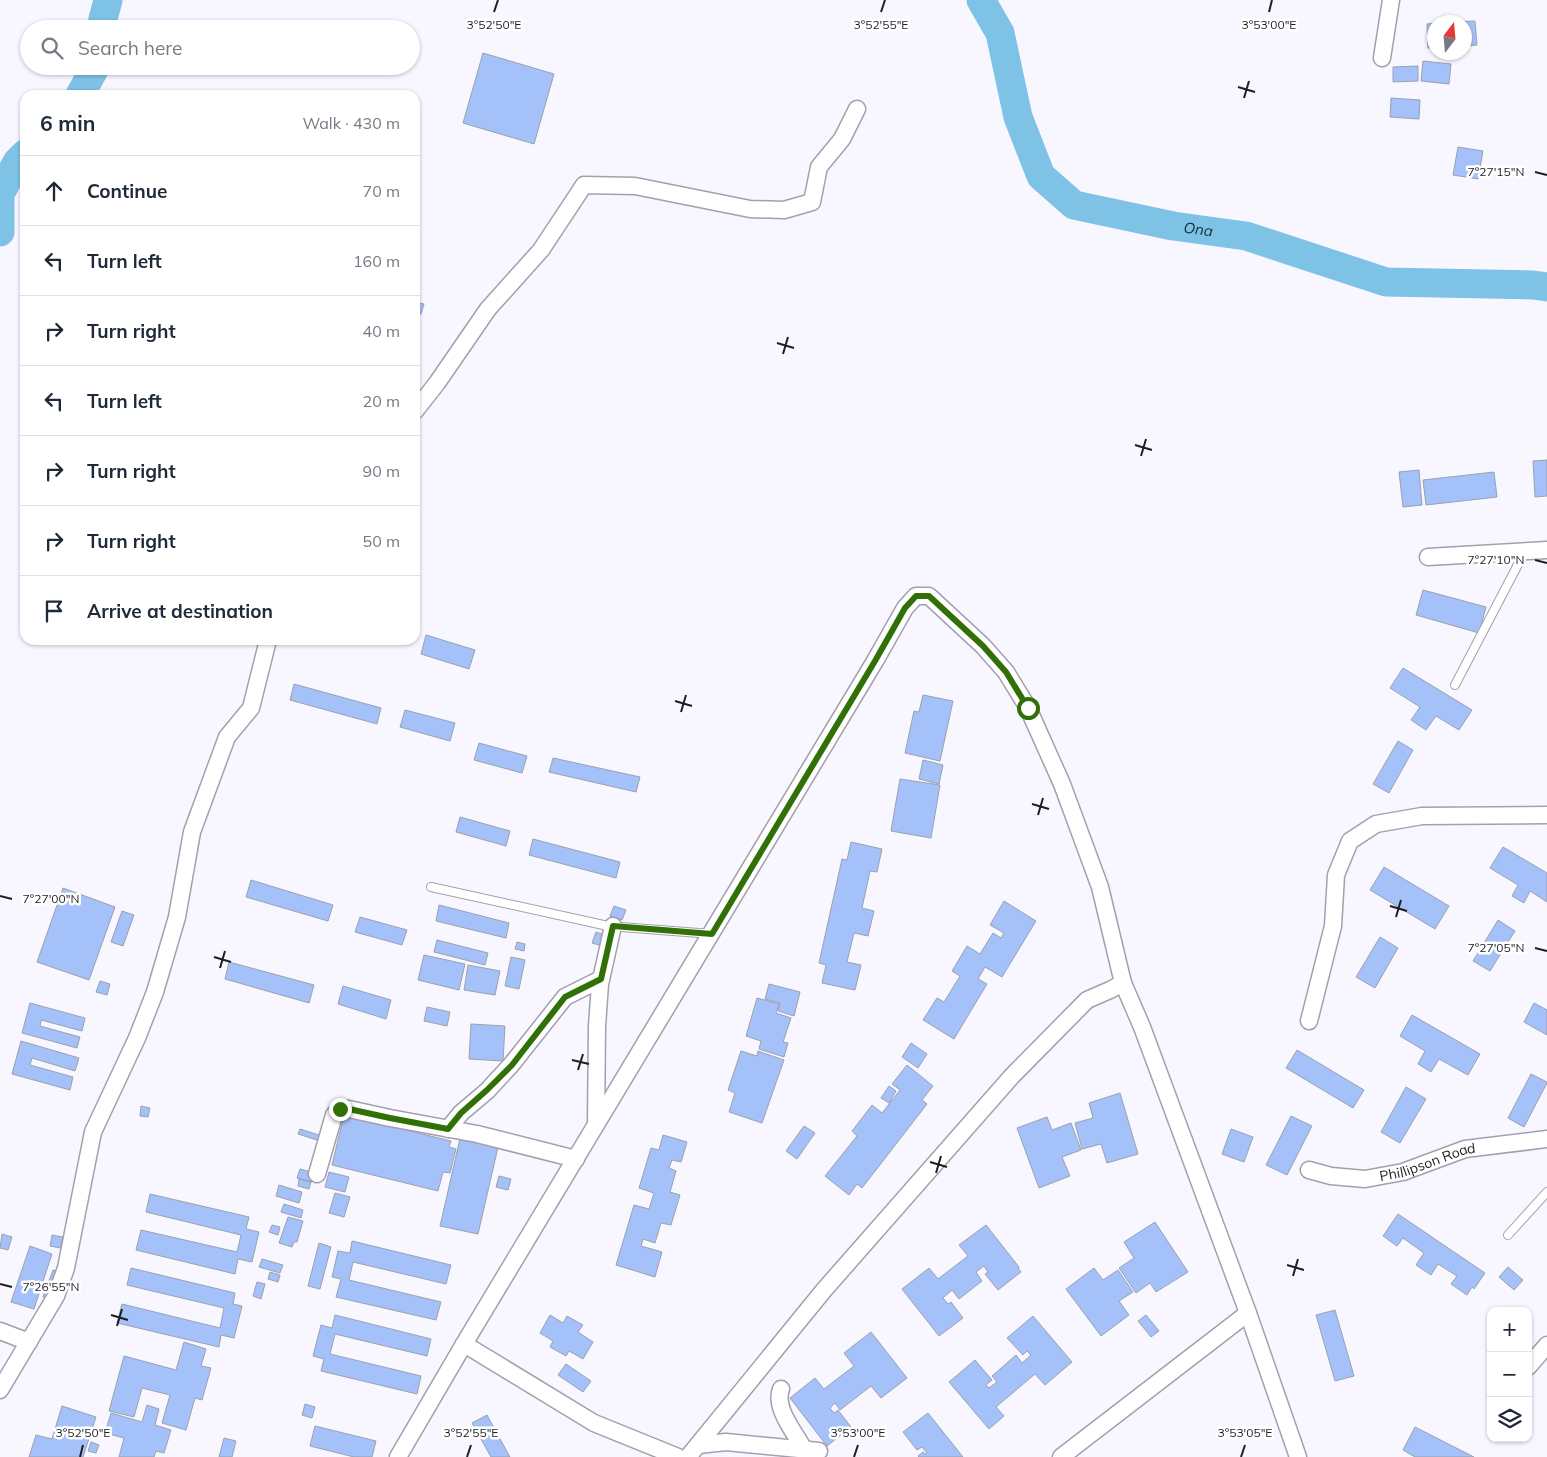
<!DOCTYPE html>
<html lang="en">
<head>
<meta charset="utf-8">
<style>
	body { margin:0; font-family:Mulish,sans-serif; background:#f6f6f7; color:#1f2937 }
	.controls { position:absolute; right:15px; bottom:15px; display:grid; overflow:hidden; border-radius:10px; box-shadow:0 1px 4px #0004 }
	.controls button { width:45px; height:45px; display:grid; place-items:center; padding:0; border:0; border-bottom:1px solid #e0e1e3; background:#fff; color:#1f2937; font:25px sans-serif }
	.compass { position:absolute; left:1427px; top:15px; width:45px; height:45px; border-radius:50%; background:#fff; box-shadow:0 1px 4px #0004; rotate:16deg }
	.stop { position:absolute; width:15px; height:15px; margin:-11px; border:4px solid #307006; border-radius:50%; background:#fff }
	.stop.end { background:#307006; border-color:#fff; box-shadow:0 1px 5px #0008 }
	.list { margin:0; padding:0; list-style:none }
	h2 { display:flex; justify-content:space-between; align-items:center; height:65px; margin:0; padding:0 20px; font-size:21px }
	h2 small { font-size:16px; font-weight:400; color:#747a83 }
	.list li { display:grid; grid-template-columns:32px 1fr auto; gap:15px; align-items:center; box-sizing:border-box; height:70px; padding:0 20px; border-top:1px solid #e0e1e3 }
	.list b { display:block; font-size:19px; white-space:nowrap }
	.list em { font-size:16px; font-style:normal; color:#747a83 }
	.icon { flex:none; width:28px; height:28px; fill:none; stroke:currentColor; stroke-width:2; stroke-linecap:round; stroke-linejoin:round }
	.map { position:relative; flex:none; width:1547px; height:1457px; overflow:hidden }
	.search { position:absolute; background:#fff; box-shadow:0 1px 4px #0004; left:20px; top:20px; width:400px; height:55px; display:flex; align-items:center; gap:12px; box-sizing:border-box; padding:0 18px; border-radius:28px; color:#747a83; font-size:19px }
	.panel { position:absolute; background:#fff; box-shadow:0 1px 4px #0004; left:20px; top:90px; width:400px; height:555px; border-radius:15px }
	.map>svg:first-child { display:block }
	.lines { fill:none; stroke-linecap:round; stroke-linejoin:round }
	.river { stroke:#7ec3e6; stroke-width:29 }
	.building { fill:#a4c1f9; stroke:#9ba1ad }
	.lane-casing { stroke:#a3a0ae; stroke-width:10 }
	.street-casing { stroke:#a3a0ae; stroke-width:19 }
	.lane { stroke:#fff; stroke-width:8 }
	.street { stroke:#fff; stroke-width:16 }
	.route { stroke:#307006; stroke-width:6 }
	.ticks { fill:none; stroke:#1f1e23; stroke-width:2 }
	.labels { text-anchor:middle; stroke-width:5; stroke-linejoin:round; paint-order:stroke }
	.street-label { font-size:14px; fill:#1f1e23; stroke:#fff }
	.water-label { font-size:15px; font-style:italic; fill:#0e2e3e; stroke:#fff }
	.ticks-label { font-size:12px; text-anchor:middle; fill:#1f1e23; stroke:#fff; stroke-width:5; stroke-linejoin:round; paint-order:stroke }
</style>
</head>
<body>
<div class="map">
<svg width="1547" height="1457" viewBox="0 0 1547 1457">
	<rect width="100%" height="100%" fill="#f8f6ff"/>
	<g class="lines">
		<g class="river">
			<path id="s1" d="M981,0L1000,33L1018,117L1041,176L1074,205L1173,226L1246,236L1386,282L1533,285L1547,287"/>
			<path d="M102,29L103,19L108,0"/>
			<path d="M80,95L96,66"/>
			<path d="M0,232V194L17,162L25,154"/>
		</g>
	</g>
	<path class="building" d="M1475,21L1477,45L1464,46V22H1449Z
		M1434,23V48H1428L1427,24Z
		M483,53L554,74L534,144L463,123Z
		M1423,61L1451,64L1449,84L1421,81Z
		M1418,66V81L1393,82V67Z
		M1391,98L1420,100L1419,119L1390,117Z
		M1458,147L1483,151L1478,179L1453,175Z
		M415,302L424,304L421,314L415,312Z
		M1547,460V496L1535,497L1533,461Z
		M1419,470L1422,505L1403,507L1399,472Z
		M1494,472L1497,497L1426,505L1423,480Z
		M1423,590L1486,607L1479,633L1416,615Z
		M426,635L475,650L469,669L421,654Z
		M1403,668L1472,710L1459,730L1436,716L1426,730L1411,720L1420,707L1390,688Z
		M294,684L381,708L377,724L290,700Z
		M923,695L953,701L940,761L905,753L914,711L919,712Z
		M405,710L455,723L450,741L400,727Z
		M1398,741L1413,750L1389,793L1373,784Z
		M479,743L527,756L522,773L474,760Z
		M553,758L640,777L636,792L549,772Z
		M923,760L943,765L939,784L919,779Z
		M900,779L940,785L931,838L891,831Z
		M460,817L510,831L506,846L456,832Z
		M533,839L620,862L616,878L529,855Z
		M851,842L882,849L877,872L870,871L862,908L874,911L868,936L854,933L847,962L861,965L855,990L822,983L826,965L819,963L842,859L847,860Z
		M1503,847L1547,873V902L1530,891L1524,903L1512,896L1518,885L1490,868Z
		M1384,867L1449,906L1435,929L1370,890Z
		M251,880L333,905L328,921L246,897Z
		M63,888L115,907L89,980L37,962Z
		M1004,901L1036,921L1002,977L985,967L978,979L987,984L954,1039L923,1020L937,998L944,1002L960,976L952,971L967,946L980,954L993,933L1001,938L1004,933L990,925Z
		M439,905L509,923L506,938L436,921Z
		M614,906L626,910L622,920L610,916Z
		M122,911L134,915L123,946L111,942Z
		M360,917L407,930L402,945L355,932Z
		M1498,920L1515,931L1490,971L1473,961Z
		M596,932L605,935L602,946L592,943Z
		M1380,937L1398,948L1375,988L1356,977Z
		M437,940L488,953L485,965L434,952Z
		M517,942L525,944L524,951L515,949Z
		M424,955L465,964L459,990L418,980Z
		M511,957L525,960L519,989L505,986Z
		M229,962L314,985L309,1003L225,979Z
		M468,965L500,971L495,995L464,990Z
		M100,981L110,984L107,995L96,992Z
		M769,984L800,992L794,1016L778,1011L780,1003L765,999Z
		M343,986L391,1000L386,1019L338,1004Z
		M757,998L779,1004L776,1013L791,1018L783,1042L788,1043L784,1057L759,1049L761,1041L746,1036Z
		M30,1003L85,1018L82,1031L41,1020L40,1026L80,1037L77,1048L22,1033Z
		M1534,1003L1547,1010V1035L1524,1022Z
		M427,1007L450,1012L447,1026L424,1021Z
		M1412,1015L1480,1054L1468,1075L1439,1059L1431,1072L1418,1064L1425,1051L1400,1036Z
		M471,1024L505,1026L503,1061L469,1059Z
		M21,1041L79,1058L75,1071L32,1058L30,1065L73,1077L70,1090L12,1074Z
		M911,1043L927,1054L918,1068L902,1057Z
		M1297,1050L1364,1090L1353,1108L1286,1068Z
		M741,1051L757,1056L758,1051L784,1060L762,1123L729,1112L735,1093L728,1090Z
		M907,1065L933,1086L922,1100L927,1104L862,1188L857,1184L849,1195L825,1176L857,1136L852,1131L872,1105L882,1113L900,1090L892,1084Z
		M1531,1074L1547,1082V1083L1524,1127L1508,1118Z
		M889,1086L896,1091L889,1103L881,1098Z
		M1406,1087L1426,1099L1400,1143L1381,1132Z
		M1120,1093L1138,1154L1107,1163L1101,1144L1082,1149L1075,1123L1093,1118L1089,1103Z
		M141,1106L150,1108L148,1117L140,1116Z
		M344,1115L451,1141L449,1147L456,1149L450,1173L443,1172L438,1191L332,1165Z
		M1291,1116L1312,1126L1287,1175L1266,1165Z
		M1047,1117L1052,1130L1071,1123L1081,1150L1062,1157L1070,1176L1039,1188L1017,1128Z
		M804,1126L815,1133L797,1159L786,1151Z
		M300,1129L322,1136L320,1141L298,1134Z
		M1231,1129L1253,1137L1244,1162L1222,1154Z
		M461,1134L499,1143L478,1234L440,1226Z
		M663,1135L687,1142L681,1162L672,1160L669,1168L676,1171L670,1192L680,1195L671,1225L661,1223L655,1243L643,1239L641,1246L662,1252L655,1277L616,1265L634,1205L649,1209L654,1193L639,1188L651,1148L659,1150Z
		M300,1169L315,1173L312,1182L297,1178Z
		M329,1172L349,1177L345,1192L325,1187Z
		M499,1176L511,1179L508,1190L496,1187Z
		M299,1179L311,1182L309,1189L298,1186Z
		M279,1185L302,1192L299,1203L276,1196Z
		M335,1193L350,1197L344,1217L329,1213Z
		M150,1194L249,1217L246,1229L259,1232L252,1262L238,1259L235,1274L136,1250L141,1230L237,1252L241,1235L146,1212Z
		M284,1204L303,1210L301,1218L281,1212Z
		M1398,1214L1485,1273L1474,1289L1472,1287L1467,1295L1451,1284L1457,1276L1438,1264L1431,1275L1416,1265L1424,1253L1403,1238L1397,1246L1383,1236Z
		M288,1217L303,1221L297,1242H294L292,1247L279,1243Z
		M1155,1222L1188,1272L1156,1292L1150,1283L1136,1293L1119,1268L1134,1258L1124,1242Z
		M272,1225L280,1227L278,1235L269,1232Z
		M986,1225L1019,1267L1018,1268L1021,1272L998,1290L985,1274L988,1272L984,1266L976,1272L982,1281L959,1299L952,1290L943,1298L948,1304L951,1302L963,1318L939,1336L902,1289L929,1268L938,1279L968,1256L959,1245Z
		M2,1234L12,1237L8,1250L0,1248Z
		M52,1235L63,1237L60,1248L50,1246Z
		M352,1241L451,1265L446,1284L353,1262L349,1280L441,1302L436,1320L336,1297L341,1279L332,1277L338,1251L350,1253Z
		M319,1243L331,1247L320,1289L308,1286Z
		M30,1246L52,1254L34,1309L11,1302Z
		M262,1259L283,1265L280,1273L259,1267Z
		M1508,1267L1523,1280L1514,1290L1499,1277Z
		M131,1268L235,1293L233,1304L242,1306L234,1338L221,1335L219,1347L117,1323L122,1304L220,1328L224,1308L127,1285Z
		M1094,1268L1103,1280L1118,1270L1133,1292L1119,1301L1129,1315L1101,1336L1066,1289Z
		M53,1270L62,1273L52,1300L43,1297Z
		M270,1272L280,1275L278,1282L268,1279Z
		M257,1282L265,1284L261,1299L253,1296Z
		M1335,1310L1354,1376L1335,1381L1316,1315Z
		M335,1315L431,1339L427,1356L335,1334L330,1354L421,1376L417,1394L321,1371L324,1359L313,1356L321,1325L332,1328Z
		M550,1315L563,1323L567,1316L583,1325L578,1332L593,1342L583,1359L569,1351L566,1356L550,1347L553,1341L540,1333Z
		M1146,1315L1159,1331L1151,1337L1138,1321Z
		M1033,1316L1072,1362L1045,1385L1035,1374L996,1407L1004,1416L989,1429L949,1382L975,1360L992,1380L986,1385L989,1388L997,1382L992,1376L1016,1355L1022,1363L1031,1355L1027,1351L1023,1355L1007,1338Z
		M871,1332L907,1378L881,1398L871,1386L840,1410L835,1403L830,1408L834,1413L838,1410L851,1427L827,1446L790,1398L815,1378L824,1389L854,1366L844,1353Z
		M184,1342L206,1349L201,1366L211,1368L202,1400L195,1398L186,1430L162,1423L170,1395L142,1388L134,1417L109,1411L124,1356L176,1370Z
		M566,1364L591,1381L583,1392L558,1375Z
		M305,1404L315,1407L312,1418L302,1415Z
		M147,1405L159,1409L155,1425L171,1430L164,1453L156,1451L154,1457H119L124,1438L105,1433L111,1413L142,1422Z
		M62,1406L96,1417L83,1457H29L36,1435L52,1439Z
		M928,1413L963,1457H919L918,1456L923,1452L925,1454L927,1453L922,1447L917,1450L903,1432Z
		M487,1415L510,1457H491L472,1423Z
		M315,1426L376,1441L372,1457H354L310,1446Z
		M1415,1427L1474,1457H1415L1403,1450Z
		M224,1438L236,1441L232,1457H219Z
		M91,1442L99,1445L96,1453L88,1451Z"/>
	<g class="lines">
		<defs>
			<path id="lane" d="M1455,685L1525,551
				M431,887L608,926L712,934
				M1508,1235L1547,1192"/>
			<g id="street">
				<path d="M1382,58L1391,0"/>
				<path d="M415,411L437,383L488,309L541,250L584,185L635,186L750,209L784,210L812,202L819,167L842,139L857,109"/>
				<path d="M1428,557L1547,550"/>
				<path d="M1309,1021L1333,926L1336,875L1350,841L1376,824L1422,816L1547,815"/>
				<path d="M596,1124L597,1026L600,984L613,926"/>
				<path d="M448,1129L461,1113L487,1091L511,1065L565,997L601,979"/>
				<path id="s2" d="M1309,1170L1331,1176L1365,1179L1403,1172L1465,1149L1547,1139"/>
				<path d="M317,1174L334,1115L340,1109H349L390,1118L477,1134L576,1159"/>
				<path d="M0,1331L29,1342"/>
				<path d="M464,1344L594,1423L678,1457"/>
				<path d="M1528,1367L1547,1345"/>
				<path d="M781,1389C773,1410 799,1437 807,1455"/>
				<path d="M0,1390L56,1296L66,1268L93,1132L137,1038L155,992L177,917L192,832L227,737L251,708L268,640"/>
				<path d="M698,1445L726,1442L819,1451"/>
				<path d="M398,1457L464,1344L875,661L905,608L916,596H929L983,646L1006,672L1028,708L1062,784L1100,887L1123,983"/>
				<path d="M688,1457L824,1290L1012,1076L1087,1000L1110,990L1123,983L1142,1027L1248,1313L1298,1457"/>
				<path d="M1061,1457L1248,1313"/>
			</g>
		</defs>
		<use href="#lane" class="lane-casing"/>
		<use href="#street" class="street-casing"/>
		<use href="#lane" class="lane"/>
		<use href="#street" class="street"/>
	</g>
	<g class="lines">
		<path class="route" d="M340,1109H349L390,1118L448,1129L461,1113L487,1090L512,1065L565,997L601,979L613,926L712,934L875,661L905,608L916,596H929L983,646L1006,672L1028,708"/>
	</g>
	<path class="ticks" d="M494,12L498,0M881,12L885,0M1269,12L1272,0M1238,87L1255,92M1244,98L1249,81M1535,172L1547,175M777,343L794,348M783,354L788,337M1135,445L1152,450M1141,456L1146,439M1535,560L1547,563M675,701L692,706M681,712L686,695M1032,804L1049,809M1038,815L1043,798M0,896L12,899M1390,906L1407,911M1396,917L1401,900M1535,948L1547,951M214,957L231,962M220,968L225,951M572,1060L589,1064M578,1070L583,1054M930,1162L947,1167M936,1173L941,1156M1287,1265L1304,1270M1293,1276L1298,1259M0,1284L12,1287M111,1315L128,1320M117,1326L122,1309M80,1457L83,1445M467,1457L471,1445M854,1457L858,1445M1241,1457L1245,1445"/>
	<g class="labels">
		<g class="street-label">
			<text dy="5" stroke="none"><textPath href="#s2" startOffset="122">Phillipson Road</textPath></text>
		</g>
		<g class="water-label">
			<text dy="5" stroke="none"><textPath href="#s1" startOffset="358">Ona</textPath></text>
		</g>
	</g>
	<g class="ticks-label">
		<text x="494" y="29">3°52'50"E</text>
		<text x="881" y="29">3°52'55"E</text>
		<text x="1269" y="29">3°53'00"E</text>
		<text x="1496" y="176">7°27'15"N</text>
		<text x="1496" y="564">7°27'10"N</text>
		<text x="51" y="903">7°27'00"N</text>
		<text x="1496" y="952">7°27'05"N</text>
		<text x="51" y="1291">7°26'55"N</text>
		<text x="83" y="1437">3°52'50"E</text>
		<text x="471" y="1437">3°52'55"E</text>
		<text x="858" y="1437">3°53'00"E</text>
		<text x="1245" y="1437">3°53'05"E</text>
	</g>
</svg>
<div class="controls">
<button>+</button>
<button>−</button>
<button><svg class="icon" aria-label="layers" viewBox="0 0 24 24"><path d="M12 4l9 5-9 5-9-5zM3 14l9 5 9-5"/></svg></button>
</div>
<svg class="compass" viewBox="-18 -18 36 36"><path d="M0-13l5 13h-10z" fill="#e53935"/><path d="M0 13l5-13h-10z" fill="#747a83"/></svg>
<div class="stop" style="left:1028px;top:708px"></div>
<div class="stop end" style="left:340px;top:1109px"></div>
<div class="search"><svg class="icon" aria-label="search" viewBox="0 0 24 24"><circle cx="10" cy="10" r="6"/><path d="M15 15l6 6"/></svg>Search here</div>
<section class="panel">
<h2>6 min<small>Walk · 430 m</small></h2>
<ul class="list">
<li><svg class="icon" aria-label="ahead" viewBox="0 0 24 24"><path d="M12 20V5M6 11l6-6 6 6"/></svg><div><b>Continue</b></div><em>70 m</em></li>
<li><svg class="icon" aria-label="left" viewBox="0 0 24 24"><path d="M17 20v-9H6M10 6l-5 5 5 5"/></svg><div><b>Turn left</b></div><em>160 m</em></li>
<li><svg class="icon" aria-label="right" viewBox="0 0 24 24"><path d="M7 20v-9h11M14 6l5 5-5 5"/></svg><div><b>Turn right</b></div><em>40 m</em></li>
<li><svg class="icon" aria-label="left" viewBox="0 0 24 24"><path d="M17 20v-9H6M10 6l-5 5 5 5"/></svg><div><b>Turn left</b></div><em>20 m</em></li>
<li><svg class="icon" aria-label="right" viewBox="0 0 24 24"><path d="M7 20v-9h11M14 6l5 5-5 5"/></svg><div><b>Turn right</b></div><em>90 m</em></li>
<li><svg class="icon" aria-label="right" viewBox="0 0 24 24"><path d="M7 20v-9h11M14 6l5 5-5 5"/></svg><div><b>Turn right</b></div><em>50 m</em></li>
<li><svg class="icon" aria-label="arrive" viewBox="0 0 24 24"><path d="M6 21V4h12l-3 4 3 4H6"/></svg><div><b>Arrive at destination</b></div></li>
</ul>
</section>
</div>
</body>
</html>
